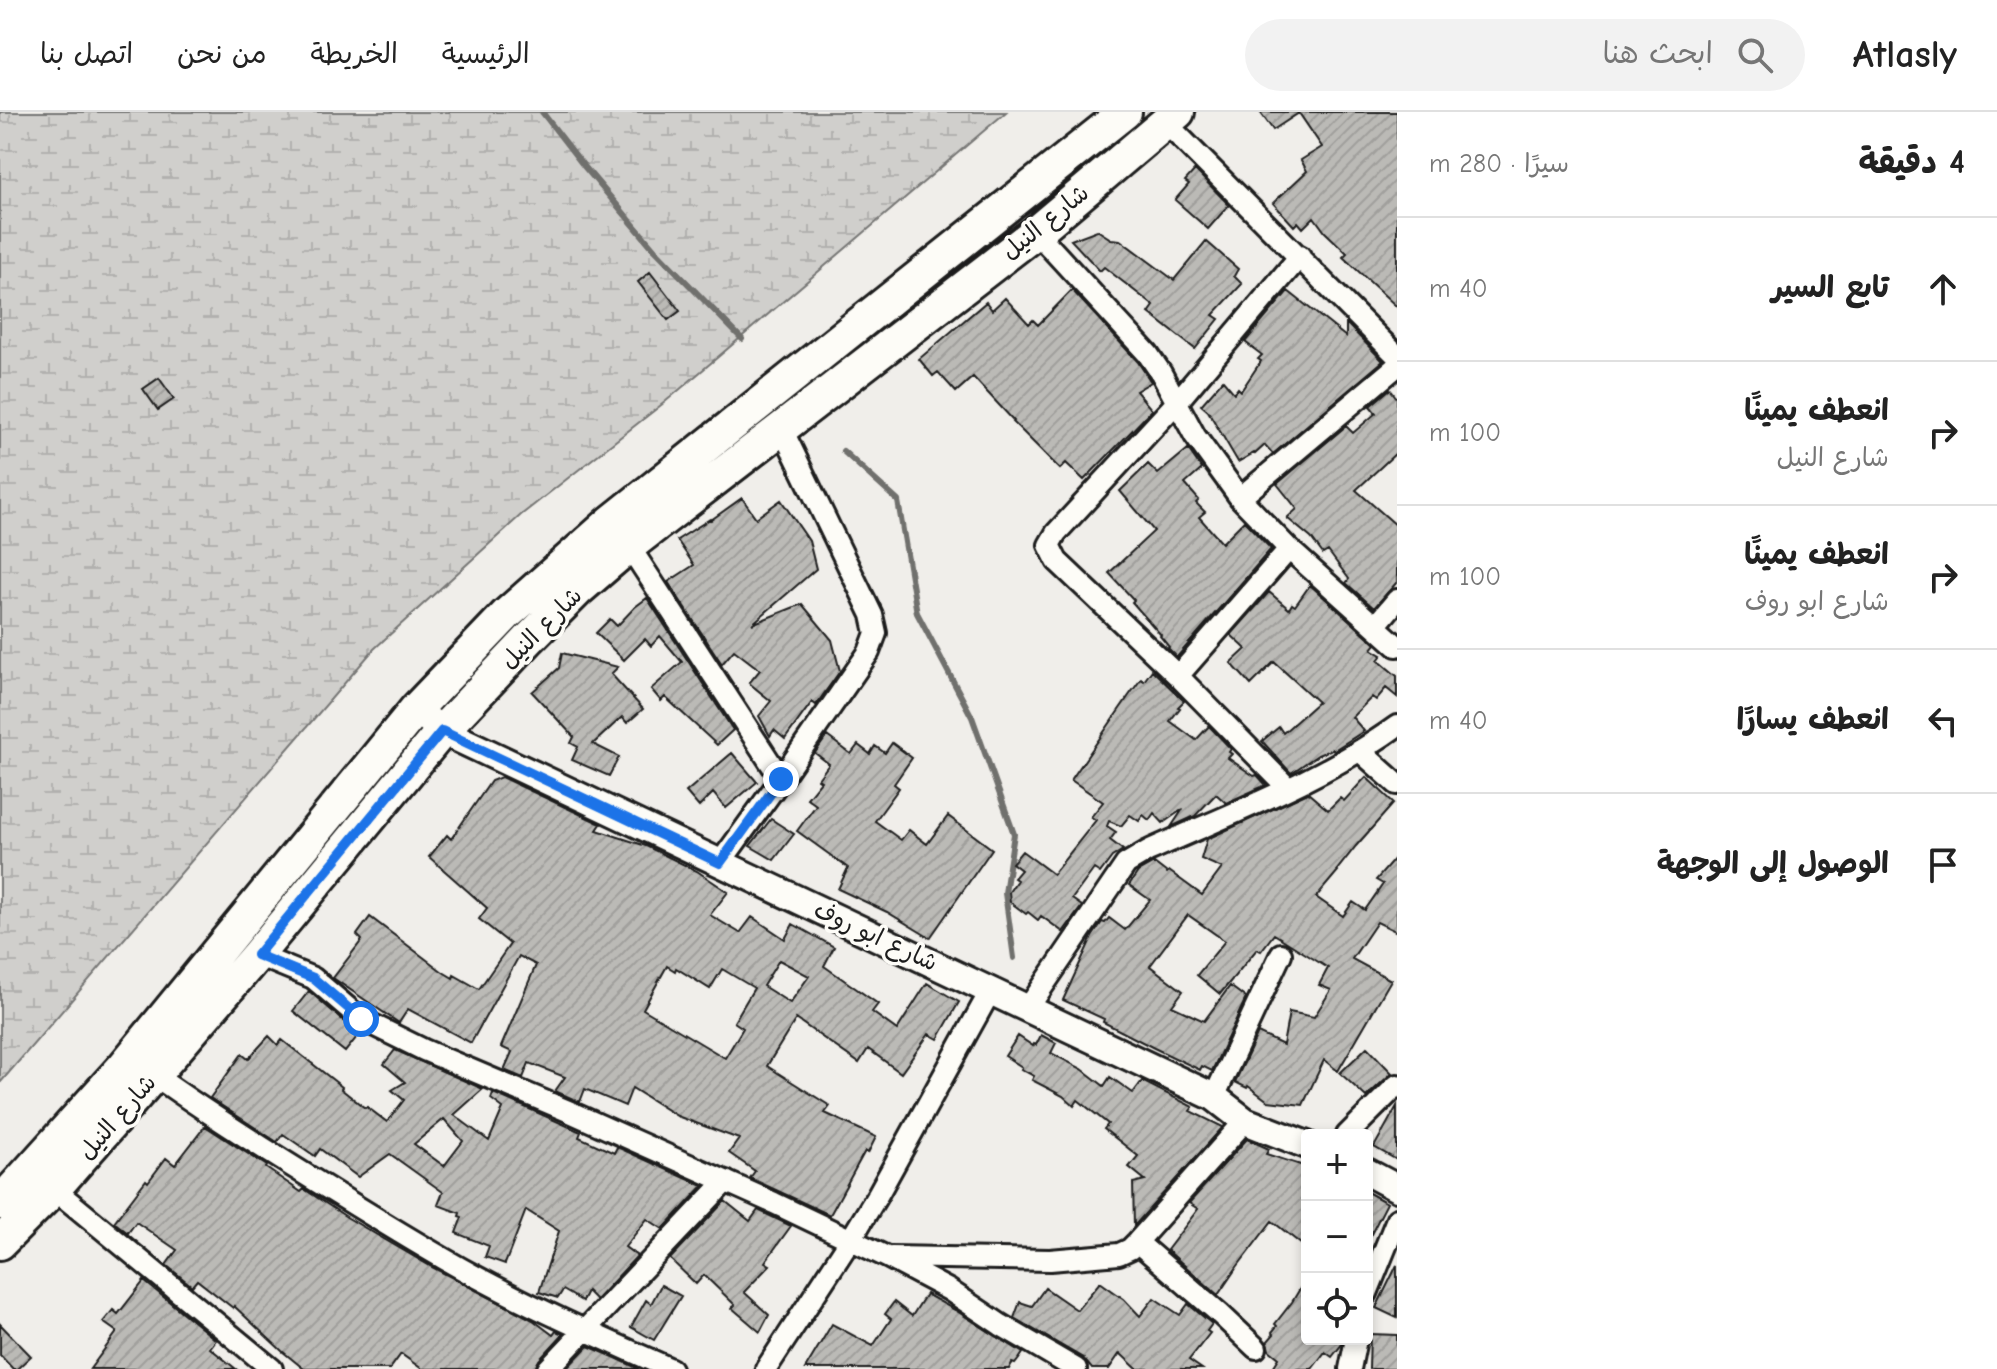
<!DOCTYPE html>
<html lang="ar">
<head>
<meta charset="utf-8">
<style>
	body { margin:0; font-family:"Comic Neue","Playpen Sans Arabic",sans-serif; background:#f2f2f2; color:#222; direction:rtl }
	.controls { position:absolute; right:24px; bottom:24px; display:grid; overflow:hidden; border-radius:8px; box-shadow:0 4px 12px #0003 }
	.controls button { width:72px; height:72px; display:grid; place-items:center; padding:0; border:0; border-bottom:2px solid #e0e0e0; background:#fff; color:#222; font:40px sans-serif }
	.stop { position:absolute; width:24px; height:24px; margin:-18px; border:6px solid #1a73e8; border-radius:50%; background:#fff }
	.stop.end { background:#1a73e8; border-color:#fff; box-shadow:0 2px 8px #0008 }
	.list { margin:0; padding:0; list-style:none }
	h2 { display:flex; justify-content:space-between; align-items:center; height:104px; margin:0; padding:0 32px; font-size:34px }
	h2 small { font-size:26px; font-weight:400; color:#767676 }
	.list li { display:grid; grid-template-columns:52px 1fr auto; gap:24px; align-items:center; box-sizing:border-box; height:144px; padding:0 32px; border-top:2px solid #e0e0e0 }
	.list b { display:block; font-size:30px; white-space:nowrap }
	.list p { margin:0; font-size:26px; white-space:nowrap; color:#767676 }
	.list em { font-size:26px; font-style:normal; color:#767676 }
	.icon { flex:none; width:44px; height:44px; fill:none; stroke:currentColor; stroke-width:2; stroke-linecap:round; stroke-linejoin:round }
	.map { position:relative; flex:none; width:1397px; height:1257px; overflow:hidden; direction:ltr }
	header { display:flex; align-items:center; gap:48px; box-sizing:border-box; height:112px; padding:0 40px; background:#fff; border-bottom:2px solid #e0e0e0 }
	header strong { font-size:38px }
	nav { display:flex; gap:44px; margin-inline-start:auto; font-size:28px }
	.search { width:560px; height:72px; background:#f2f2f2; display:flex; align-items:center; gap:20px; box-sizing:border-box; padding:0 28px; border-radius:44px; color:#767676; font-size:30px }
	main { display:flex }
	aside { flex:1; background:#fff }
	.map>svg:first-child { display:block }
	.wetland { fill:url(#wetland-marsh); stroke:#767674; stroke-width:2 }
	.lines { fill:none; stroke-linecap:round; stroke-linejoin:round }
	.stream { stroke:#706f6d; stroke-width:6 }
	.building { fill:url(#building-hatch); stroke:#1c1c1c; stroke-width:2; fill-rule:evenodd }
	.minor-casing { stroke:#1c1c1c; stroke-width:26 }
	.tertiary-casing { stroke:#1c1c1c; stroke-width:32 }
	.primary-casing { stroke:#1c1c1c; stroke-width:38 }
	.minor { stroke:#fdfcf7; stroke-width:20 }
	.tertiary { stroke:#fdfcf7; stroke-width:26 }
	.primary { stroke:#fdfcf7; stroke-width:32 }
	.route { stroke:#1a73e8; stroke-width:10 }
	.labels { text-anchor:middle; stroke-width:7; stroke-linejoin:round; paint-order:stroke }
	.street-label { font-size:24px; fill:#1c1c1c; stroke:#fdfcf7 }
</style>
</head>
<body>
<header>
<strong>Atlasly</strong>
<div class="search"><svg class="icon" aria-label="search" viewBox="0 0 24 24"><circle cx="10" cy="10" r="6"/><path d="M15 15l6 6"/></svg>ابحث هنا</div>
<nav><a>الرئيسية</a><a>الخريطة</a><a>من نحن</a><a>اتصل بنا</a></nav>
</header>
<main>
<aside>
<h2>4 دقيقة<small>سيرًا · 280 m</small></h2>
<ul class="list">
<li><svg class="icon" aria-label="ahead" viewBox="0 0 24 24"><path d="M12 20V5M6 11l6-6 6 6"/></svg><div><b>تابع السير</b></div><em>40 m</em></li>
<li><svg class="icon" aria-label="right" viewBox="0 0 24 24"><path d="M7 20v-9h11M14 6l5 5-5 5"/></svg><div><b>انعطف يمينًا</b><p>شارع النيل</p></div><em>100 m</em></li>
<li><svg class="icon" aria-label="right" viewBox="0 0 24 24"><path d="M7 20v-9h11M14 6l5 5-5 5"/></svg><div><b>انعطف يمينًا</b><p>شارع ابو روف</p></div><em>100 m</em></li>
<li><svg class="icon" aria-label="left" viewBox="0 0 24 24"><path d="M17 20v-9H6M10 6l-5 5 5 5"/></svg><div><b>انعطف يسارًا</b></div><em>40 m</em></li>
<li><svg class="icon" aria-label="arrive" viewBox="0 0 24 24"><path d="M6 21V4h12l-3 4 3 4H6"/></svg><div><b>الوصول إلى الوجهة</b></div></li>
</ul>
</aside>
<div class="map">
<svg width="1397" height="1257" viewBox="0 0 1397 1257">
	<defs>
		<pattern id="wetland-marsh" width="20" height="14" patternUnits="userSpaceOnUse" patternTransform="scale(2)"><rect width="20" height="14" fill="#d0cfcc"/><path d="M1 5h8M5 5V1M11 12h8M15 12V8" fill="none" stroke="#b2b1af"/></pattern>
		<pattern id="building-hatch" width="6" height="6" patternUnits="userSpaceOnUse" patternTransform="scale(2)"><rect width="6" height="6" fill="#bbbab6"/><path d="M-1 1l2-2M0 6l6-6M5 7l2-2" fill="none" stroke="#a09f9c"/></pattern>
	</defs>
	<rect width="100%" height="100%" fill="#f0eeea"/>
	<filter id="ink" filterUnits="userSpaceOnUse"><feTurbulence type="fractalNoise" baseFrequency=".0125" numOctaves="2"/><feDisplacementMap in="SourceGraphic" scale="16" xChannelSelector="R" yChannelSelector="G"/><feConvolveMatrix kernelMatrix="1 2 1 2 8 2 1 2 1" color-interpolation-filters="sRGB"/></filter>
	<g filter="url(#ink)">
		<path class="wetland" d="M0,0H1006L665,290L521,403L374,537L0,971Z"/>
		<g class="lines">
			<path class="stream" d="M542,0L583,53L655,138L742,227
				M843,339L898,389L917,501L972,605L1014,722L1005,781L1014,846"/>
		</g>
		<path class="building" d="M1260,0H1397V195L1343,145L1347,141L1325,120L1314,105L1303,116L1298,110L1294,114L1273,91L1307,59L1301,48L1322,35L1299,1L1273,18Z
			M1195,58L1229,93L1208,117L1175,88L1189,72L1185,69Z
			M1097,118L1111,127L1120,128L1174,168L1206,129L1238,157L1234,164L1242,172L1213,203L1219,207L1195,237L1149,201L1154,194L1104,155L1100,159L1071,128Z
			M650,160L680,199L668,208L638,170Z
			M1072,178L1138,250L1151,270L1136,279L1152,298L1084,368L1066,351L1060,357L1013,310L1014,309L973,265L956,280L938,260L933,264L919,247L986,190L992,198L1005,186L1029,212L1033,208L1038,213Z
			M1288,179L1346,225V211L1383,249L1273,342L1265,333L1255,342L1254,341L1238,350L1208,299L1201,293L1223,268L1234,281L1238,276L1241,279L1261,249L1258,247L1262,243L1245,230Z
			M159,266L174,287L158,298L143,277Z
			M1390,277L1397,286V340L1356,378L1397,414V470L1374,496L1346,471L1349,467L1328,439L1323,442L1311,426L1287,406L1297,397L1277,372L1346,314L1353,321L1376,301L1370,294Z
			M1188,337L1202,357L1185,372L1199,388L1196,391L1205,400L1199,405L1222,431L1244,409L1271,437L1177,545L1168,536L1169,535L1160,524L1161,523L1132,490L1134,488L1109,461L1154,419L1120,379L1148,352L1158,362Z
			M742,386L756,406L781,388L809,429L816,457L752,512L802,492L832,528L840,559L816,593L812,590L785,627L774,618L770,624L759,604L771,589L749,571L760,558L734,538L722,552L668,470L694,453L677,428L710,407L711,408Z
			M1310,473L1376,532L1372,537L1382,543L1378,548L1397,564V585L1386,576L1376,588L1372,585L1352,605L1364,619L1334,638L1332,637L1318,643L1291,661L1262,629L1279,615L1283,621L1318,590L1274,550L1251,573L1231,551L1246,537L1231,523L1269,480L1289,497L1292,492L1295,494Z
			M647,486L733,618L717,633L665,585L661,589L651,577L682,550L660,524L651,534L645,527L624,548L596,521L610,507L617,514L635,495Z
			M562,541L618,555L611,562L643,597L627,611L622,605L593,632L619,645L609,664L572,648L578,635L571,631L574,625L532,580L559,556Z
			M1152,558L1184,589L1178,595L1180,596L1170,609L1196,628L1209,614L1231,637L1229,640L1232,642L1228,646L1254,664L1257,663L1266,673L1226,691L1216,682L1195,704L1171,715L1183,697L1163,711L1154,701L1149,708L1143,703L1139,709L1130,703L1121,714L1109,709L1107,714L1116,720L1110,728L1123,738L1112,745L1100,761L1094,757L1072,787L1082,794L1063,820L1041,804L1038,808L1028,800L1026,802L1010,790L1009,780L1017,768L1014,766L1021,758L1012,751L1022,739L1053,762L1096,708L1091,705L1103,690L1071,668L1128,585L1141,567L1144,569Z
			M827,624L851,642L858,633L870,642L875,634L885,641L892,631L912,646L894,672L899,676L875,709L901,728L909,718L927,732L948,704L992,737L930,826L887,800L838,777L848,756L797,719L816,693L807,686L821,669L818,667L829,652L815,641Z
			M732,641L757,670L726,696L713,681L699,695L686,680Z
			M501,665L601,712L597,718L646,734L697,759L728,780L710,803L740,821L752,805L785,827L793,812L834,835L824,854L878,892L872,900L897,918L927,871L959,890L938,927L929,922L901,961L868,937L859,951L796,907L767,954L830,994L825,1001L876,1025L868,1041L865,1039L830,1103L750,1066L755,1059L729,1041L739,1027L677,1004L632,976L625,994L585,977L580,990L555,979L565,965L529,951L523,966L504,958L512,940L501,935L536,853L519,844L471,931L408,897L399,911L333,866L362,828L357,823L370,805L443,860L453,866L454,863L479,877L510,832L479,807L487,796L429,745L447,723L451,727L491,669ZM779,848L809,864L790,891L763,874ZM667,854L675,859L676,856L710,877L722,857L754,876L734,910L743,916L725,946L643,897Z
			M1366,665L1394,691L1356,734L1337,758L1338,759L1316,785L1343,804L1353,790L1365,798L1383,772L1376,768L1397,744V820L1377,810L1352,847L1391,868L1338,959L1324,948L1303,993L1268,989L1248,974L1247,976L1235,970L1258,921L1283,933L1289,900L1314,905L1331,878L1319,873L1328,856L1274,822L1261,839L1257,837L1220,882L1197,863L1225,829L1188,803L1150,854L1183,879L1172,894L1204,909L1230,874L1246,886L1212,959L1202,954L1200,958L1154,936L1103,910L1104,907L1063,888L1092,825L1102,810L1105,811L1109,806L1125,818L1150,788L1129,773L1138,760L1154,751L1167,761L1169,759L1202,783L1222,756L1201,747L1207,727L1308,681L1328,698L1340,686L1344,689Z
			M771,707L794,722L774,748L750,734Z
			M309,879L353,917L360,921L345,940L293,899Z
			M1041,923L1056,931L1051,941L1082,957L1104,974L1110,965L1133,981L1142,969L1193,995L1190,999L1223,1015L1134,1114L1133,1071L1145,1068L1129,1055L1138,1044L1104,1017L1108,1012L1078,988L1074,994L1063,984L1032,968L1034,964L1021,957L1022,955L1005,944L1018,924L1033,934L1034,932L1036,933Z
			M269,924L278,933L282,928L342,975L341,977L365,996L367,995L387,1010L404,988L392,978L405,970L384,952L395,938L483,977L454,1003L489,1029L503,996L491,987L493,981L581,1020L579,1025L614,1041L617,1035L703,1074L663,1117L647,1107L625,1135L637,1144L596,1188L587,1179L582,1189L563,1178L558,1186L539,1180L559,1119L526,1098L505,1152L485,1145L489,1134L456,1121L462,1105L459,1104L460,1101L438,1093L443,1080L390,1042L358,1065L320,1037L315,1044L283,1022L277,1030L210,986L242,942L248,947ZM444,1007L463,1029L444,1054L414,1032Z
			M1367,935L1392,961L1366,985L1340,961Z
			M1397,994V1048L1374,1035Z
			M205,1014L267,1054L266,1056L301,1080L304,1077L348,1106L432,1155L533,1208L553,1223L556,1219L563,1222L539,1248L535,1257H422L401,1242L390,1257H304L282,1239L234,1194L233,1196L197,1168L192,1174L166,1153L177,1138L136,1110L128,1121L114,1110L146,1068L148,1070L166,1046L175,1053Z
			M1247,1027L1269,1037L1266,1042L1307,1055V1137L1272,1109L1237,1155L1218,1183L1167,1138L1198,1097L1189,1091Z
			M1367,1080L1387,1091L1367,1130Z
			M725,1089L750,1109L758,1098L791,1114L765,1150L770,1153L744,1180L769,1203L760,1220L732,1196L735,1193L704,1163L696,1172L670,1147Z
			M1397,1153V1206L1376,1196Z
			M1307,1165V1227H1343L1342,1232L1332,1245L1325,1240L1312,1257H1272L1279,1246L1269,1238L1267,1230L1274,1222L1272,1220L1277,1214L1275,1212L1292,1190Z
			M144,1169L216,1228L210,1236L236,1257H90L117,1220L103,1210L113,1198L118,1202Z
			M1100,1170L1124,1187L1140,1204L1154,1186L1180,1203L1188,1192L1212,1212L1207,1219L1210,1221L1189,1248L1202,1257H1137L1120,1241L1109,1257H1092L1083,1246L1014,1206L1020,1190L1032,1194L1045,1176L1077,1198Z
			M661,1173L681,1184L654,1228L631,1215L646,1188L651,1192Z
			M926,1182L955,1198L1023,1241L1019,1247L1015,1252L1012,1251L1009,1257H805L832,1212L873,1234L891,1207L885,1202L894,1190L912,1204Z
			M0,1212L31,1244L17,1257H13L0,1243Z
			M1370,1222L1397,1223V1257H1369Z
			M588,1234L616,1246L639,1257H566Z"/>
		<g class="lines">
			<defs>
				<path id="minor" d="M1165,10L1397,244
					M1036,120L1148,242L1161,261L1195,324L1240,386L1289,437L1397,534
					M1240,386L1397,254
					M629,434L781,667
					M1375,514L1397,488
					M1178,564L1289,437
					M1360,639L1397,672
					M1288,676L1178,564L1057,449L1049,433L1056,421L1177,290L1300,144
					M720,751L781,667L869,540L876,521L872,503L781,315
					M257,843L313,866L361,907L424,938L568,999L774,1091L887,1145L949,1178L1001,1213L1076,1257
					M1028,896L1126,752L1148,739C1232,701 1322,668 1397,614
					M154,963C213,1005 275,1044 337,1082C382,1110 427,1138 473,1163C538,1198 604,1227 671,1257
					M1214,985L1281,842
					M1347,1023L1397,973
					M54,1077L272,1257
					M1137,1130L1219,1201L1256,1236
					M891,1145L1050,1148L1119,1142L1130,1137L1137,1130L1245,1009
					M1367,1181L1397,1107
					M548,1257L726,1069
					M766,1257L851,1127L877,1084L991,878
					M1350,1257L1356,1227"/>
				<path id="tertiary" d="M416,597L442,619L1214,985L1245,1009L1307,1033
					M1367,1060L1397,1076"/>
				<path id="primary" d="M0,1091L124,954L416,597L507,502L612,409L1125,0
					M0,1131L54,1077L154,963L257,843L442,619L530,526L578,478L629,434L1036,120L1178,0"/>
			</defs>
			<use href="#minor" class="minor-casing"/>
			<use href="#tertiary" class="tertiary-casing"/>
			<use href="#primary" class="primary-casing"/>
			<use href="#minor" class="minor"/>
			<use href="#tertiary" class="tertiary"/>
			<use href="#primary" class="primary"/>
		</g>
	</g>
	<g class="lines" filter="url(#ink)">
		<path class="route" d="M361,907L313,866L257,843L442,619L720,751L781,667"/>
	</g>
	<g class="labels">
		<g class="street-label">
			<text transform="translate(1045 110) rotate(-39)" y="8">شارع النيل</text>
			<text transform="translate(541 516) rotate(-45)" y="8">شارع النيل</text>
			<text transform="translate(876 824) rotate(25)" y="8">شارع ابو روف</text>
			<text transform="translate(117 1005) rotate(-49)" y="8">شارع النيل</text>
		</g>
	</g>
</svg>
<div class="controls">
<button>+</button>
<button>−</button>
<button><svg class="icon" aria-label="locate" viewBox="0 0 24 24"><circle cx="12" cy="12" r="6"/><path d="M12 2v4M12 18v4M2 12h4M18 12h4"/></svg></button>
</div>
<div class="stop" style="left:361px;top:907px"></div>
<div class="stop end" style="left:781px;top:667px"></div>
</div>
</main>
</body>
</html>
